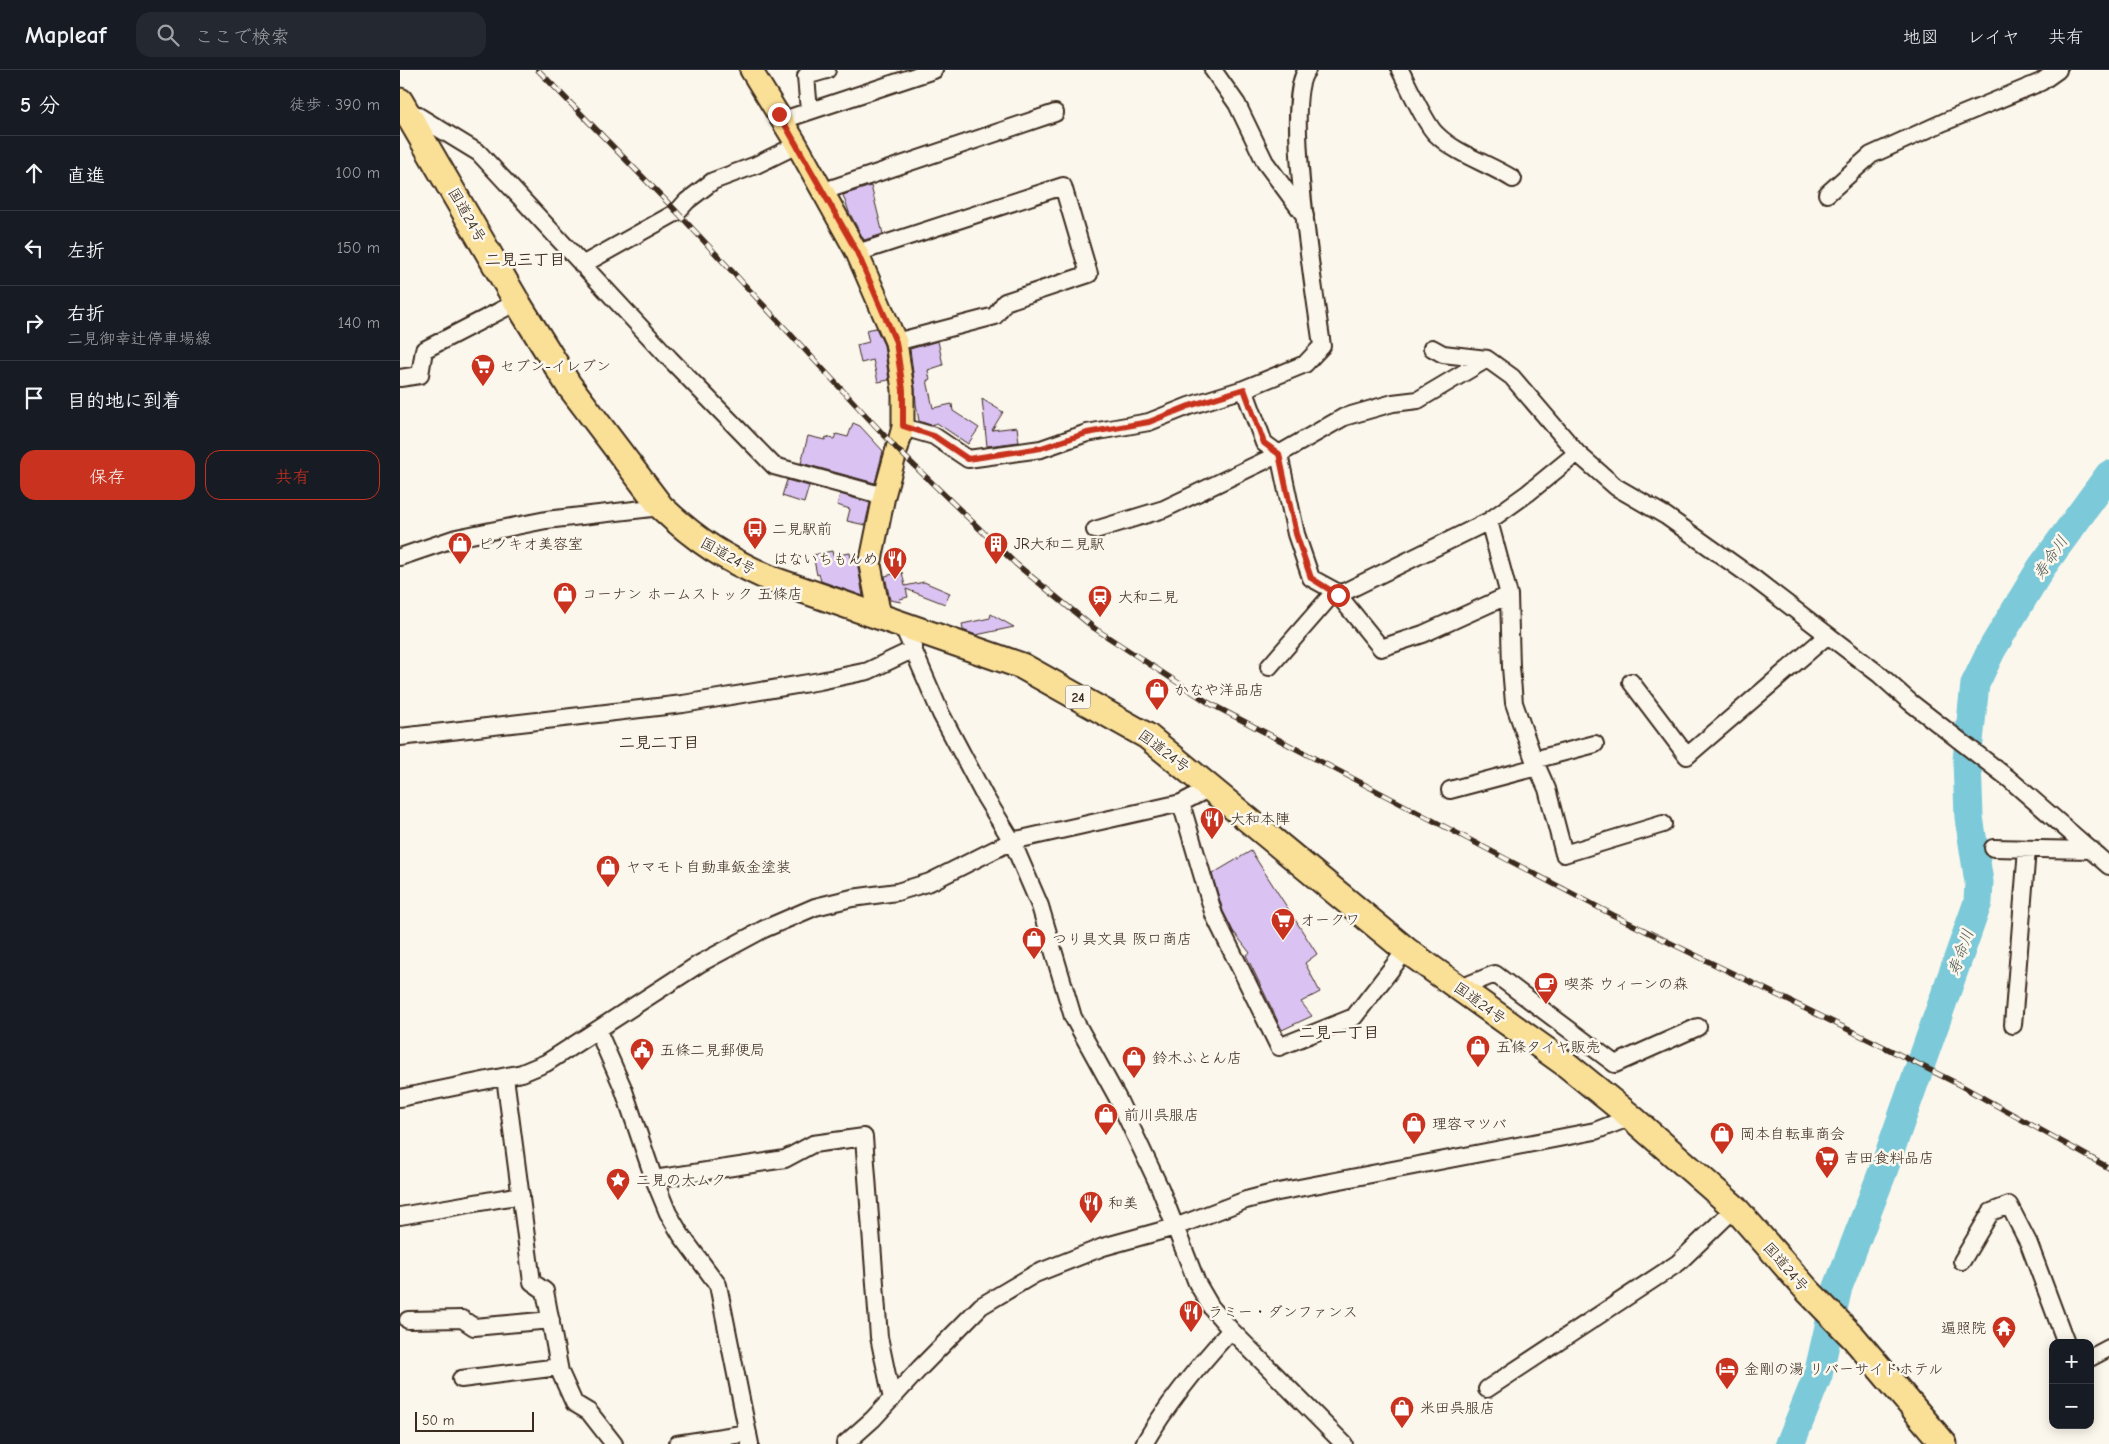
<!DOCTYPE html>
<html lang="ja">
<head>
<meta charset="utf-8">
<style>
	body { margin:0; font-family:"Comic Neue","Klee One",sans-serif; background:#242831; color:#f1f3f6 }
	.controls { position:absolute; right:15px; bottom:15px; display:grid; overflow:hidden; border-radius:10px; box-shadow:0 2px 12px #0003 }
	.controls button { width:45px; height:45px; display:grid; place-items:center; padding:0; border:0; border-bottom:1px solid #363941; background:#171b24; color:#f1f3f6; font:25px sans-serif }
	.scale { position:absolute; left:15px; bottom:12px; width:119px; box-sizing:border-box; padding-left:5px; border:2px solid #3b2a1e; border-top:0; font-size:14px; line-height:18px; white-space:nowrap; color:#3b2a1e; -webkit-text-stroke:4px #fbf7ec; paint-order:stroke }
	.stop { position:absolute; width:15px; height:15px; margin:-11px; border:4px solid #c8321e; border-radius:50%; background:#fff }
	.stop.end { background:#c8321e; border-color:#fff; box-shadow:0 1px 5px #0008 }
	.list { margin:0; padding:0; list-style:none }
	h2 { display:flex; justify-content:space-between; align-items:center; height:65px; margin:0; padding:0 20px; font-size:21px }
	h2 small { font-size:16px; font-weight:400; color:#9ea1a6 }
	.list li { display:grid; grid-template-columns:32px 1fr auto; gap:15px; align-items:center; box-sizing:border-box; height:75px; padding:0 20px; border-top:1px solid #363941 }
	.list b { display:block; font-size:19px; white-space:nowrap }
	.list p { margin:0; font-size:16px; white-space:nowrap; color:#9ea1a6 }
	.list em { font-size:16px; font-style:normal; color:#9ea1a6 }
	.actions { display:flex; gap:10px; padding:15px 20px }
	.actions a { flex:1; padding:11px 0; border:1px solid #c8321e; border-radius:15px; text-align:center; font-size:18px; color:#c8321e }
	.actions .main { background:#c8321e; color:#fff }
	.icon { flex:none; width:28px; height:28px; fill:none; stroke:currentColor; stroke-width:2; stroke-linecap:round; stroke-linejoin:round }
	.map { position:relative; flex:none; width:1709px; height:1374px; overflow:hidden }
	header { display:flex; align-items:center; gap:30px; box-sizing:border-box; height:70px; padding:0 25px; background:#171b24; border-bottom:1px solid #363941 }
	header strong { font-size:24px }
	nav { display:flex; gap:28px; margin-inline-start:auto; font-size:18px }
	.search { width:350px; height:45px; background:#242831; display:flex; align-items:center; gap:12px; box-sizing:border-box; padding:0 18px; border-radius:15px; color:#9ea1a6; font-size:19px }
	main { display:flex }
	aside { flex:1; background:#171b24 }
	.map>svg:first-child { display:block }
	.lines { fill:none; stroke-linecap:round; stroke-linejoin:round }
	.river { stroke:#7bc9d9; stroke-width:29 }
	.building { fill:#dac2f2; stroke:#3b2a1e }
	.minor-casing { stroke:#3b2a1e; stroke-width:20 }
	.major-casing { stroke:#3b2a1e; stroke-width:25 }
	.highway-casing { stroke:#3b2a1e; stroke-width:29 }
	.minor { stroke:#fbf7ec; stroke-width:16 }
	.major { stroke:#fadf96; stroke-width:21 }
	.highway { stroke:#fadf96; stroke-width:25 }
	.rail-casing { stroke:#3b2a1e; stroke-width:5.5 }
	.rail { stroke:#fbf7ec; stroke-width:4; stroke-dasharray:11; stroke-linecap:butt }
	.route { stroke:#c8321e; stroke-width:6 }
	.labels { text-anchor:middle; stroke-width:5; stroke-linejoin:round; paint-order:stroke }
	.shield { fill:#fbf7ec; stroke:#75685c; stroke-width:1 }
	.shield-label { font-size:14px; font-weight:bold; fill:#3b2a1e }
	.street-label { font-size:15px; fill:#3b2a1e; stroke:#fbf7ec }
	.poi-label { font-size:15px; fill:#3b2a1e; stroke:#fbf7ec; text-anchor:start }
	.neighbourhood-label { font-size:16px; font-weight:bold; fill:#3b2a1e; stroke:#fbf7ec }
	.water-label { font-size:16px; font-style:italic; fill:#4e5a56; stroke:#fbf7ec }
</style>
</head>
<body>
<header>
<strong>Mapleaf</strong>
<div class="search"><svg class="icon" aria-label="search" viewBox="0 0 24 24"><circle cx="10" cy="10" r="6"/><path d="M15 15l6 6"/></svg>ここで検索</div>
<nav><a>地図</a><a>レイヤ</a><a>共有</a></nav>
</header>
<main>
<aside>
<h2>5 分<small>徒歩 · 390 m</small></h2>
<ul class="list">
<li><svg class="icon" aria-label="ahead" viewBox="0 0 24 24"><path d="M12 20V5M6 11l6-6 6 6"/></svg><div><b>直進</b></div><em>100 m</em></li>
<li><svg class="icon" aria-label="left" viewBox="0 0 24 24"><path d="M17 20v-9H6M10 6l-5 5 5 5"/></svg><div><b>左折</b></div><em>150 m</em></li>
<li><svg class="icon" aria-label="right" viewBox="0 0 24 24"><path d="M7 20v-9h11M14 6l5 5-5 5"/></svg><div><b>右折</b><p>二見御幸辻停車場線</p></div><em>140 m</em></li>
<li><svg class="icon" aria-label="arrive" viewBox="0 0 24 24"><path d="M6 21V4h12l-3 4 3 4H6"/></svg><div><b>目的地に到着</b></div></li>
</ul>
<div class="actions"><a class="main">保存</a><a>共有</a></div>
</aside>
<div class="map">
<svg width="1709" height="1374" viewBox="0 0 1709 1374">
	<rect width="100%" height="100%" fill="#fbf7ec"/>
	<filter id="ink" filterUnits="userSpaceOnUse"><feTurbulence type="fractalNoise" baseFrequency=".02" numOctaves="2"/><feDisplacementMap in="SourceGraphic" scale="10" xChannelSelector="R" yChannelSelector="G"/><feConvolveMatrix kernelMatrix="1 2 1 2 8 2 1 2 1" color-interpolation-filters="sRGB"/></filter>
	<g filter="url(#ink)">
		<g class="lines">
			<path class="river" d="M1390,1374L1418,1305L1438,1217L1483,1101L1578,832L1579,812L1569,747L1567,690L1575,614L1592,579L1641,498L1709,405"/>
		</g>
		<path class="building" d="M471,116L483,164L464,170L449,142L443,125Z
			M476,258L484,275L489,310L478,312L473,290L461,293L457,275L469,272L466,260Z
			M538,271L543,295L528,300L530,310H527L533,338L552,334L553,341L579,358L568,374L537,353L531,355L519,351L516,334L515,318L510,279Z
			M582,329L603,342L592,360L617,357L619,372L587,376Z
			M453,353L460,356L483,381L475,413L401,393L408,366L425,370L426,367L434,369L436,364L448,367Z
			M387,410L409,416L404,433L382,426Z
			M440,424L470,433L465,455L447,451L450,439L437,435Z
			M432,481L433,486L450,483L451,488L459,487L458,497L463,526L421,511L419,504L417,505L413,485Z
			M502,502L505,516L524,512L550,523L545,534L506,519L508,527L500,529L501,532L490,530L485,506Z
			M591,544L614,557L576,565L563,560L562,554L590,548Z
			M851,781L917,884L905,893L920,922L901,932L912,946L882,960L846,885L850,883L833,861L823,841L812,804Z"/>
		<g class="lines">
			<defs>
				<path id="minor" d="M813,0L837,34L865,92L905,146
					M1000,0C1008,15 1026,55 1036,64C1057,85 1088,93 1113,109
					M7,39L79,83L270,289L374,396L484,426
					M409,41L406,6L427,0
					M383,50L534,0
					M424,121L655,43
					M1427,124L1471,85L1544,52L1641,12L1658,0
					M457,183L663,116L689,204L605,232L595,246L496,272
					M182,195L277,142L287,131L313,111L356,95L397,75
					M1032,278L1043,284L1087,289
					M0,308L20,305L24,280L117,232
					M844,319L864,373L879,384L896,464L911,508L935,521L981,578L1023,564L1109,525
					M503,357L534,366L568,389L641,379L687,363L749,352L789,336L844,319L905,294L922,276C916,230 882,29 907,0
					M1089,451L1109,525L1111,597L1114,633L1134,690L1147,719L1164,784L1263,754
					M695,460L764,439L879,384L944,347L993,333L1018,330L1087,289L1112,307L1177,383
					M0,487L56,468L146,450L261,437
					M938,525L1089,451L1128,423L1177,383L1216,417L1266,446L1356,510L1480,605L1510,632L1608,708L1709,796
					M502,554L541,644L585,727L612,771L640,836L673,947L717,1027L760,1118L797,1213L811,1237L831,1260L944,1374
					M869,597L935,521
					M1231,612L1287,686L1428,565
					M0,667L283,634L420,611L468,601L514,579
					M1134,690L1195,674
					M1050,720L1137,697
					M781,733L814,845L879,977L954,947L1006,880
					M1593,778L1692,780
					M1060,918L1095,904L1215,994L1298,957
					M1613,955L1627,779
					M198,961L223,1018L254,1109L268,1143L281,1165L318,1215L350,1374
					M105,1007L132,1212L145,1221L160,1302L174,1333L189,1342L214,1374
					M0,1028L122,1003L146,993L299,894L364,859L415,837L452,828L497,822L530,812L612,771L781,733L812,717
					M254,1109L385,1089L413,1074L464,1067L479,1267L492,1329
					M0,1146L121,1125
					M1562,1191L1591,1142L1609,1135L1629,1174L1666,1273
					M8,1250L62,1249L74,1257L151,1250
					M1690,1288L1709,1278
					M61,1309L159,1297
					M1087,1319L1278,1193L1335,1138
					M277,1374L348,1363
					M445,1374L473,1349L520,1298L581,1236L635,1204L703,1177L775,1157L846,1130L873,1123L1195,1061L1231,1047
					M744,1374C768,1332 798,1296 831,1260"/>
				<path id="major" d="M351,0L397,75L457,183L496,272L503,320V357L484,426L470,495L480,546"/>
				<path id="highway" d="M0,31L117,232L168,314L261,437C298,472 324,488 371,509L622,596L747,666L1006,880L1167,995L1231,1047L1335,1138L1408,1221L1454,1268L1544,1374"/>
			</defs>
			<use href="#minor" class="minor-casing"/>
			<use href="#major" class="major-casing"/>
			<use href="#highway" class="highway-casing"/>
			<use href="#minor" class="minor"/>
			<use href="#major" class="major"/>
			<use href="#highway" class="highway"/>
			<defs>
				<path id="rail" d="M138,0L277,142L497,379L616,494L694,558L809,633L1213,845L1482,976L1556,1013L1709,1098"/>
			</defs>
			<use href="#rail" class="rail-casing"/>
			<use href="#rail" class="rail"/>
		</g>
	</g>
	<g class="lines" filter="url(#ink)">
		<path class="route" d="M379,44L457,182L496,272L503,320V356L534,366L568,389L641,378L687,363L749,352L789,336L844,319L864,373L879,384L896,464L911,508L938,525"/>
	</g>
	<defs>
		<symbol id="supermarket-pin" viewBox="-11 -11 22 30"><path d="M0 17L-7.5 6A9.5 9.5 0 1 1 7.5 6Z" fill="#c8321e" stroke="#fbf7ec"/><path d="M-6-5.5h2.5l.6 2H6L4.5 2H-2.5L-4.4-4H-6ZM-1.5 3.2a1.3 1.3 0 1 0 .1 0ZM3 3.2a1.3 1.3 0 1 0 .1 0Z" fill="#fff"/></symbol>
		<symbol id="bus-pin" viewBox="-11 -11 22 30"><path d="M0 17L-7.5 6A9.5 9.5 0 1 1 7.5 6Z" fill="#c8321e" stroke="#fbf7ec"/><path d="M-5-6H5V4H4V6H2V4H-2V6H-4V4H-5ZM-3.5-4V0h7V-4ZM-3.5 1.2v1.5H-2V1.2ZM2 1.2v1.5H3.5V1.2Z" fill="#fff"/></symbol>
		<symbol id="shop-pin" viewBox="-11 -11 22 30"><path d="M0 17L-7.5 6A9.5 9.5 0 1 1 7.5 6Z" fill="#c8321e" stroke="#fbf7ec"/><path d="M-5-2.5h2.3a2.7 3.5 0 0 1 5.4 0H5L5.5 6h-11ZM-1.5-2.5h3a1.5 2.3 0 0 0-3 0Z" fill="#fff"/></symbol>
		<symbol id="building-pin" viewBox="-11 -11 22 30"><path d="M0 17L-7.5 6A9.5 9.5 0 1 1 7.5 6Z" fill="#c8321e" stroke="#fbf7ec"/><path d="M-4-6H4V6H1V3H-1V6H-4ZM-2.5-4.3h1.7v1.8h-1.7ZM.8-4.3h1.7v1.8H.8ZM-2.5-1h1.7V.8h-1.7ZM.8-1h1.7V.8H.8Z" fill="#fff"/></symbol>
		<symbol id="restaurant-pin" viewBox="-11 -11 22 30"><path d="M0 17L-7.5 6A9.5 9.5 0 1 1 7.5 6Z" fill="#c8321e" stroke="#fbf7ec"/><path d="M-5-6h1v4h1v-4h1v4h1v-4h1v5L-1.5 .5V6h-2V.5L-5-1ZM5-6V6H3V1.5H1.5Q1.5-4 5-6Z" fill="#fff"/></symbol>
		<symbol id="station-pin" viewBox="-11 -11 22 30"><path d="M0 17L-7.5 6A9.5 9.5 0 1 1 7.5 6Z" fill="#c8321e" stroke="#fbf7ec"/><path d="M-3-6H3Q5-6 5-4V2Q5 4 3 4L4.5 6H3L1.5 4h-3L-3 6H-4.5L-3 4Q-5 4-5 2V-4Q-5-6-3-6ZM-3.5-4v3h7v-3ZM-3.5 1v1.5H-2V1ZM2 1v1.5H3.5V1Z" fill="#fff"/></symbol>
		<symbol id="cafe-pin" viewBox="-11 -11 22 30"><path d="M0 17L-7.5 6A9.5 9.5 0 1 1 7.5 6Z" fill="#c8321e" stroke="#fbf7ec"/><path d="M-5.5-4.5H6V0H3Q3 3.5 0 3.5H-2.5Q-5.5 3.5-5.5 0ZM3-3.2v2h1.7v-2ZM-6 4.5H4V6H-6Z" fill="#fff"/></symbol>
		<symbol id="civic-pin" viewBox="-11 -11 22 30"><path d="M0 17L-7.5 6A9.5 9.5 0 1 1 7.5 6Z" fill="#c8321e" stroke="#fbf7ec"/><path d="M-.6-6.5H3V-4.5H.6V-3L4-1V1h2V6H-6V1h2V-1L-.6-3ZM-1.2 2.5V6h2.4V2.5Z" fill="#fff"/></symbol>
		<symbol id="sight-pin" viewBox="-11 -11 22 30"><path d="M0 17L-7.5 6A9.5 9.5 0 1 1 7.5 6Z" fill="#c8321e" stroke="#fbf7ec"/><path d="M0-6L1.8-2.2L6-1.7L2.9 1.2L3.7 5.4L0 3.3L-3.7 5.4L-2.9 1.2L-6-1.7L-1.8-2.2Z" fill="#fff"/></symbol>
		<symbol id="temple-pin" viewBox="-11 -11 22 30"><path d="M0 17L-7.5 6A9.5 9.5 0 1 1 7.5 6Z" fill="#c8321e" stroke="#fbf7ec"/><path d="M0-6L5-2H3V0L6.5 2.5H4V6H1.5V3h-3V6H-4V2.5H-6.5L-3 0V-2H-5Z" fill="#fff"/></symbol>
		<symbol id="hotel-pin" viewBox="-11 -11 22 30"><path d="M0 17L-7.5 6A9.5 9.5 0 1 1 7.5 6Z" fill="#c8321e" stroke="#fbf7ec"/><path d="M-6-4.5h1.5V1H6V5H4.5V3h-9V5H-6ZM-4 0a1.8 1.8 0 1 1 3.6 0ZM.5 0V-2.5h3Q6-2.5 6 0Z" fill="#fff"/></symbol>
	</defs>
	<g fill-rule="evenodd">
		<use href="#supermarket-pin" x="69" y="282" width="28" height="38"/>
		<use href="#bus-pin" x="341" y="445" width="28" height="38"/>
		<use href="#shop-pin" x="46" y="460" width="28" height="38"/>
		<use href="#building-pin" x="582" y="460" width="28" height="38"/>
		<use href="#restaurant-pin" x="481" y="475" width="28" height="38"/>
		<use href="#shop-pin" x="151" y="510" width="28" height="38"/>
		<use href="#station-pin" x="686" y="513" width="28" height="38"/>
		<use href="#shop-pin" x="743" y="606" width="28" height="38"/>
		<use href="#restaurant-pin" x="798" y="735" width="28" height="38"/>
		<use href="#shop-pin" x="194" y="783" width="28" height="38"/>
		<use href="#supermarket-pin" x="869" y="836" width="28" height="38"/>
		<use href="#shop-pin" x="620" y="855" width="28" height="38"/>
		<use href="#cafe-pin" x="1132" y="900" width="28" height="38"/>
		<use href="#shop-pin" x="1064" y="963" width="28" height="38"/>
		<use href="#civic-pin" x="228" y="966" width="28" height="38"/>
		<use href="#shop-pin" x="720" y="974" width="28" height="38"/>
		<use href="#shop-pin" x="692" y="1031" width="28" height="38"/>
		<use href="#shop-pin" x="1000" y="1040" width="28" height="38"/>
		<use href="#shop-pin" x="1308" y="1050" width="28" height="38"/>
		<use href="#supermarket-pin" x="1413" y="1074" width="28" height="38"/>
		<use href="#sight-pin" x="204" y="1096" width="28" height="38"/>
		<use href="#restaurant-pin" x="677" y="1119" width="28" height="38"/>
		<use href="#restaurant-pin" x="777" y="1228" width="28" height="38"/>
		<use href="#temple-pin" x="1590" y="1244" width="28" height="38"/>
		<use href="#hotel-pin" x="1313" y="1285" width="28" height="38"/>
		<use href="#shop-pin" x="988" y="1324" width="28" height="38"/>
	</g>
	<g class="labels">
		<rect class="shield" x="665.5" y="615.5" width="25" height="23" rx="4"/>
		<g class="shield-label">
			<text x="678" y="632">24</text>
		</g>
		<g class="street-label">
			<text transform="translate(67 145) rotate(60)" y="5">国道24号</text>
			<text transform="translate(328 486) rotate(29)" y="5">国道24号</text>
			<text transform="translate(764 681) rotate(37)" y="5">国道24号</text>
			<text transform="translate(1080 933) rotate(36)" y="5">国道24号</text>
			<text transform="translate(1386 1197) rotate(49)" y="5">国道24号</text>
		</g>
		<g class="poi-label">
			<text x="100" y="301">セブン-イレブン</text>
			<text x="372" y="464">二見駅前</text>
			<text x="78" y="479">ピノキオ美容室</text>
			<text x="614" y="479">JR大和二見駅</text>
			<text x="478" y="494" text-anchor="end">はないちもんめ</text>
			<text x="182" y="529">コーナン ホームストック 五條店</text>
			<text x="718" y="532">大和二見</text>
			<text x="774" y="625">かなや洋品店</text>
			<text x="830" y="754">大和本陣</text>
			<text x="226" y="802">ヤマモト自動車鈑金塗装</text>
			<text x="900" y="855">オークワ</text>
			<text x="652" y="874">つり具文具 阪口商店</text>
			<text x="1164" y="919">喫茶 ウィーンの森</text>
			<text x="1096" y="982">五條タイヤ販売</text>
			<text x="260" y="985">五條二見郵便局</text>
			<text x="752" y="993">鈴木ふとん店</text>
			<text x="724" y="1050">前川呉服店</text>
			<text x="1032" y="1059">理容マツバ</text>
			<text x="1340" y="1069">岡本自転車商会</text>
			<text x="1444" y="1093">吉田食料品店</text>
			<text x="236" y="1115">二見の大ムク</text>
			<text x="708" y="1138">和美</text>
			<text x="808" y="1247">ラミー・ダンファンス</text>
			<text x="1586" y="1263" text-anchor="end">遍照院</text>
			<text x="1344" y="1304">金剛の湯 リバーサイドホテル</text>
			<text x="1020" y="1343">米田呉服店</text>
		</g>
		<g class="neighbourhood-label">
			<text x="125" y="195">二見三丁目</text>
			<text x="259" y="678">二見二丁目</text>
			<text x="939" y="968">二見一丁目</text>
		</g>
		<g class="water-label">
			<text transform="translate(1650 487) rotate(-56)" y="6">寿命川</text>
			<text transform="translate(1560 882) rotate(-70)" y="6">寿命川</text>
		</g>
	</g>
</svg>
<div class="controls">
<button>+</button>
<button>−</button>
</div>
<div class="scale">50 m</div>
<div class="stop" style="left:938px;top:525px"></div>
<div class="stop end" style="left:379px;top:44px"></div>
</div>
</main>
</body>
</html>
